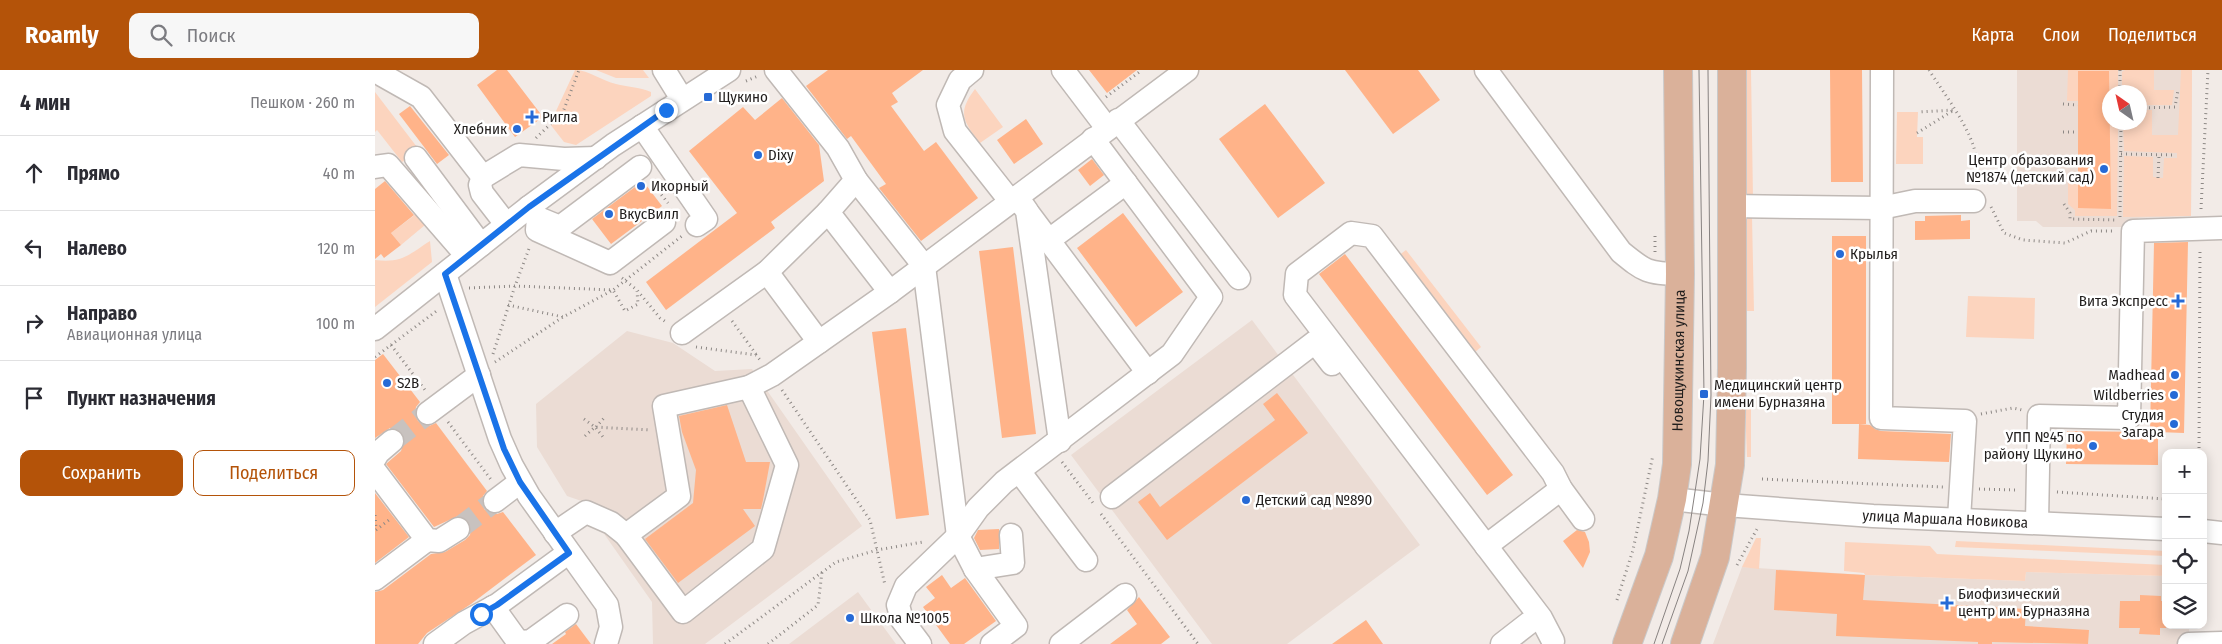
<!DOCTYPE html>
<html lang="ru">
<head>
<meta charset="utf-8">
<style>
	body { margin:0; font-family:"Fira Sans Condensed",sans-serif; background:#f7f7f7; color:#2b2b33 }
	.controls { position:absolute; right:15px; bottom:15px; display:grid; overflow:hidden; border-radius:10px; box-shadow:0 2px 12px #0003 }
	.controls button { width:45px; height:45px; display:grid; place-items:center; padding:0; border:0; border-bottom:1px solid #e1e1e2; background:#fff; color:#2b2b33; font:25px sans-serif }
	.compass { position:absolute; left:1727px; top:15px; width:45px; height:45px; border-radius:50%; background:#fff; box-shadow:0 2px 12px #0003; rotate:326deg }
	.stop { position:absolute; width:15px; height:15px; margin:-11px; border:4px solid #1a73e8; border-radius:50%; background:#fff }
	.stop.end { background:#1a73e8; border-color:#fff; box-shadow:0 1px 5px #0008 }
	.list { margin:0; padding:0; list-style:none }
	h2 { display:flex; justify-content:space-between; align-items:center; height:65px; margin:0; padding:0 20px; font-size:21px }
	h2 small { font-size:16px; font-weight:400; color:#7c7c81 }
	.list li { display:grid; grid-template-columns:32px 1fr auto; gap:15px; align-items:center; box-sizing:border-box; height:75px; padding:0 20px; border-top:1px solid #e1e1e2 }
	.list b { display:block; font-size:19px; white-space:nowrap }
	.list p { margin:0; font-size:16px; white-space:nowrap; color:#7c7c81 }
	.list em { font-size:16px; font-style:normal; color:#7c7c81 }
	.actions { display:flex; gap:10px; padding:15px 20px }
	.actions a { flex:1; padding:11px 0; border:1px solid #b45309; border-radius:10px; text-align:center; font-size:18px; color:#b45309 }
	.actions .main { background:#b45309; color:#fff }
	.icon { flex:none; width:28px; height:28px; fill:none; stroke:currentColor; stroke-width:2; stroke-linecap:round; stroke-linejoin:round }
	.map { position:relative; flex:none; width:1847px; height:574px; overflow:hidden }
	header { display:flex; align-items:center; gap:30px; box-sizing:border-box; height:70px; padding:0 25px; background:#b45309; color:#fff }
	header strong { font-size:24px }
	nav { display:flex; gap:28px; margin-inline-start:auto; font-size:18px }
	.search { width:350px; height:45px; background:#f7f7f7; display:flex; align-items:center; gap:12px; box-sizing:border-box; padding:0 18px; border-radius:10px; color:#7c7c81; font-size:19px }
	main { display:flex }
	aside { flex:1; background:#fff }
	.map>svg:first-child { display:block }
	.built { fill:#ebdcd4; fill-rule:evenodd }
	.green { fill:#fcd4be }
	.building { fill:#ffb389 }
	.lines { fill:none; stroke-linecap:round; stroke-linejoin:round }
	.minor-tunnel { stroke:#c8c2bf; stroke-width:22; stroke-dasharray:22 11; stroke-linecap:butt }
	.minor-casing { stroke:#c0b9b5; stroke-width:25 }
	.major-casing { stroke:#cac9c9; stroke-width:30 }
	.path { stroke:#8d8885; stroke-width:3; stroke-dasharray:1 4; stroke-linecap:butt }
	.minor { stroke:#fff; stroke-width:22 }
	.major { stroke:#dab19a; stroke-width:28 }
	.tram { stroke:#878280; stroke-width:1 }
	.route { stroke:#1a73e8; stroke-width:6 }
	.poi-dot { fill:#266ad6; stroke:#fff; stroke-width:2 }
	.labels { text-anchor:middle; stroke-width:5; stroke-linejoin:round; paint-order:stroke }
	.poi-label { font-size:15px; fill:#211e1d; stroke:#fff; text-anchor:start }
	.street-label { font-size:15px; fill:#211e1d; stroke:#fff }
</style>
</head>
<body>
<header>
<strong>Roamly</strong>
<div class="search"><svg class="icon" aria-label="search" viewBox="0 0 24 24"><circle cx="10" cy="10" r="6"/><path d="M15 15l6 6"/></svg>Поиск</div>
<nav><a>Карта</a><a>Слои</a><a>Поделиться</a></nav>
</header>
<main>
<aside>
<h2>4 мин<small>Пешком · 260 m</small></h2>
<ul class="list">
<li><svg class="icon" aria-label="ahead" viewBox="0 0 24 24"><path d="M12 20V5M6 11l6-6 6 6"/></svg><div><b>Прямо</b></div><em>40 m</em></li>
<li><svg class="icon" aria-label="left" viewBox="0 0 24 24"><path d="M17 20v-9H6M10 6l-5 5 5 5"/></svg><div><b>Налево</b></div><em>120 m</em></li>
<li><svg class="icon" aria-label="right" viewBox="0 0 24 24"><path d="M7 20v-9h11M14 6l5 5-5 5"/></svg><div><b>Направо</b><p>Авиационная улица</p></div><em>100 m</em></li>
<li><svg class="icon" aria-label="arrive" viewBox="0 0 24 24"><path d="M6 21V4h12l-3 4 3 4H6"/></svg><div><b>Пункт назначения</b></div></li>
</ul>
<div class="actions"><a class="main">Сохранить</a><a>Поделиться</a></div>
</aside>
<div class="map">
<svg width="1847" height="574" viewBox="0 0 1847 574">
	<rect width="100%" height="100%" fill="#f2ebe7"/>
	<path class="built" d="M1642,0H1817L1816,146L1763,148V157H1668L1661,151H1642ZM1734,22H1764V52H1734Z
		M877,250L1045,475L912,574H837L696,385Z
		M252,261L298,273L340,301L377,299L487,456L330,574H278L277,532L227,461L244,444L192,426L162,377L161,334Z
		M1367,497L1490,505L1650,511L1651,502L1791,506V555H1814V574H1338Z
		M483,522L521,574H414Z"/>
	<path class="green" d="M200,0C214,0 227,11 241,14C252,17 264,17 276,22V26L201,75L189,72L175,54Z
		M221,0H268L274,8H241Z
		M1370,0H1376L1378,129H1372Z
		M1693,0H1743V22H1734V34V1H1703V31H1692Z
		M1750,0H1779V20H1799L1797,35H1765L1764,22H1747V2Z
		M1806,0H1817L1816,146L1748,147L1749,86L1778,87V107L1788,108L1789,88H1802V83L1749,81L1748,53L1764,52L1765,40H1777V65H1803Z
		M600,19L628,57L605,73C588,51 582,43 600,19Z
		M0,22L45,81L27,92L2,60L0,62Z
		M1522,42H1543L1542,67H1548V94H1521Z
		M1735,53H1743L1742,146H1700V140L1693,134V108H1703V138Z
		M45,141L62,145L26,175L16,163Z
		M1371,146L1377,147L1379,241H1371Z
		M55,171L57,192L0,237V190C28,193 33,185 55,171Z
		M1031,180L1106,277L1098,284L1023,186Z
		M1593,226L1660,228L1659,269L1591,267Z
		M1370,335H1376V387H1372Z
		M1381,468H1386L1384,499L1367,497Z
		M1581,471L1791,481V486L1580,477Z
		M1470,472L1555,476L1562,484L1791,495V506L1651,502L1650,511L1490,505L1489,503L1469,501Z"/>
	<path class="building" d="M122,0H132L168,47L140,67L102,15Z
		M453,0H548L517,23L523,32L516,36L549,81L561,72L603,128L546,171L504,118L511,114L476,66L472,69L431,16Z
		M714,0H762L732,23Z
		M970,0H1043L1065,30L1018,64Z
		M1455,0H1487L1488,112H1456Z
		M1703,1H1734L1736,139L1703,138Z
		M407,28L444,75L449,111L396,152L400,158L291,240L271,212L362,143L314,81L368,37L380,50Z
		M890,34L950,113L903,148L844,69Z
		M35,36L74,85L62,94L24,44Z
		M651,49L668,74L639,94L622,70Z
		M717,89L729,105L715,116L703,100Z
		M10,111L39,145L16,163L26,175L9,188L6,184L0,189V119Z
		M268,111L287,136L236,174L217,149Z
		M748,143L808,222L761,257L702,178Z
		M1586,145V151L1595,150V169L1540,170V151H1550V146Z
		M1457,166H1491V354H1457Z
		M1813,172L1809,363L1783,362V395L1691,394L1692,361L1775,362L1779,173Z
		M638,177L661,364L627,368L604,181Z
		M970,184L1138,405L1112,425L944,204Z
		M531,258L554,445L521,449L497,262Z
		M8,284L45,332L41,337L40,344L43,351L54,356L61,353L112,421L108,426L109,439L115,443L122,444L128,442L161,485L96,534L52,563L43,574H0V522L8,520L56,484L70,482L90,470L95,465L96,458L94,452L83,446L59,457L11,394L26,381L30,369L27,362L15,358L0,368V290Z
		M902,323L933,363L792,470L763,432L775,423L785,437L900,350L888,334Z
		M352,335L371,392H395L388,430L386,439H368L380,456L303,513L270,469L318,433L321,400L307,362L304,346Z
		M1484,354L1495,355L1500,359L1506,361L1576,364L1574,392L1483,389Z
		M0,423L34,467L0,493Z
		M624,459V479L605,480L599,468L603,460Z
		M1202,460L1210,462L1214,472L1215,482L1208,498L1188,471Z
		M1401,500L1490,505L1488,530L1651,539L1650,556L1714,560L1713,574L1617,572V574H1603V572L1461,566L1462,544L1399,540Z
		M567,505L576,518L590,508L621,551L589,574H575L548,537L560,528L551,517Z
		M1765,525L1786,526V531H1791V558H1785V565L1764,564L1765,558H1744L1745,531H1765Z
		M764,527L795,567L786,574H735L762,554L752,540Z
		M991,550L1008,574H957Z
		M201,554L216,574H177L191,564L190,562Z"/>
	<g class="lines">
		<path class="minor-tunnel" d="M17,371L53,343
			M83,459L120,431"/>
		<defs>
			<g id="minor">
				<path d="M289,0L307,29"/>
				<path d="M597,0L585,10L573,35L580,61L636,132"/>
				<path d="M688,0L732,58"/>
				<path d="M1111,0L1246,182C1269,201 1273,204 1305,204"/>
				<path d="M1507,0L1506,348L1590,351L1584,449"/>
				<path d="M7,5L46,27L108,107"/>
				<path d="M743,50L864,208"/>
				<path d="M267,56L331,149L322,155"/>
				<path d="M41,88L106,175"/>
				<path d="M0,97L13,95L92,186"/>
				<path d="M481,110L549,196L583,466L600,499L641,556L617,574"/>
				<path d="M642,127L652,141L685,371"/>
				<path d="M1356,136L1506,138L1540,131H1599"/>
				<path d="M154,137L163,148L162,160L235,193L289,152"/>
				<path d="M453,142L515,222"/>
				<path d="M654,144L773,303"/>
				<path d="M163,148L185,157L265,97"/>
				<path d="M131,154L107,123L105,115L108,107L144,85L189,89L221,88"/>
				<path d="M674,170L751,113"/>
				<path d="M392,202L444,272"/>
				<path d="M70,204L125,369L137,396L154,426L232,535L236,557L231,574"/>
				<path d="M0,259L154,137L238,75L354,0"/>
				<path d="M307,263L392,202L453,142L481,110L463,78L401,0"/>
				<path d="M53,343L104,305"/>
				<path d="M0,388L3,383L17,371"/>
				<path d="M0,401L52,470L64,471L83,459"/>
				<path d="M644,401L711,490"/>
				<path d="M737,427L940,272L957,294"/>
				<path id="s1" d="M1297,429L1350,435L1498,446L1791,459"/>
				<path d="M120,431L145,412"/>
				<path d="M1662,452L1664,346L1754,348L1758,161L1847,158"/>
				<path d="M1828,461L1847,463"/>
				<path d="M180,463L211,442L236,453L251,465L308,542L388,479L412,395L374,317"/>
				<path d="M251,465L304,426L289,336L374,317L397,305L515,222L812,0"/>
				<path d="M1111,476L1186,419"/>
				<path d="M600,499L638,493L636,465"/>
				<path d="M0,509L52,470"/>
				<path d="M118,537L141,569L148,572L156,571L192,545"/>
				<path d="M1178,571L1166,548L920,225L922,204L976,163L997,166L1178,403L1186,419L1208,449"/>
				<path d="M60,574L89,553L122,535L193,483"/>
				<path d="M545,574L527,550L523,535L531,516L583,466L603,438L629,412L797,284L836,227L718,69"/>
				<path d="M686,574L750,525"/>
				<path d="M1127,574L1154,553"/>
				<path d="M1814,574L1847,573"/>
			</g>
			<g id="major">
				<path id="s2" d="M1252,574L1284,486L1297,429L1302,394L1305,204L1303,0"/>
				<path d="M1310,574L1340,487L1355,395L1357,298V0"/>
			</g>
		</defs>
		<use href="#minor" class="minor-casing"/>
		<use href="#major" class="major-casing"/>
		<path class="path" d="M1554,0C1568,22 1600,64 1601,89C1602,96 1599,104 1597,111
			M1745,0V22
			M371,11L383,6
			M731,27L767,0
			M1688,34L1703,35
			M1764,38L1800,37L1803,20
			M1688,62H1703
			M1542,63L1579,40L1543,42
			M161,68L188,42L204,0
			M1746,84L1800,85
			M1688,91H1703
			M1689,104L1703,105
			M1783,108L1784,85
			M277,113L293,133
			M1689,134L1695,143V149L1742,150
			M1616,137L1629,163L1648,170L1690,173L1716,161H1740
			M1826,139L1833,0
			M1745,147L1746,52
			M1280,182V166
			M247,208L262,220L285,248L291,252
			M94,218L140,216L238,220L307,166
			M133,235L188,247
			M357,251L381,284
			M16,275L63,240
			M321,277L381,285L386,291
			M118,284L140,216L155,176
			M0,287L16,275L50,320
			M120,292L188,247L238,220L250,241L263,234L262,221
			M407,320L495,450L510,515
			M1606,344L1638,338L1647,340
			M209,349L220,357L228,367
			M73,352L117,411
			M221,357L230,347
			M210,366L220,357L275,360
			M1824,383L1825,178
			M687,392L718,433
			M1387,409L1568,417
			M1604,419L1643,420
			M1682,422L1791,429
			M726,444L823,574
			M0,445L1,459
			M1,460L14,450
			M1362,495L1382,459
			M1242,530L1258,480L1278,385
			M350,574L461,492L502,480L548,472
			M393,574L443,535L447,502"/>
		<use href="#minor" class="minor"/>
		<use href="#major" class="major"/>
		<path class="tram" d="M1279,574L1305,499L1314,461L1325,389L1329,324L1324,0
			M1287,574L1313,501L1328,433L1333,391L1336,325L1333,0"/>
	</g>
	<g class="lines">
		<path class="route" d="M106,544L122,535L194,483L145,412L129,379L70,204L154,137L291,40"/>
	</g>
	<g class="poi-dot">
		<rect x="328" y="22" width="10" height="10" rx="2.5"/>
		<path d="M154.5 39.5h5v5h5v5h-5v5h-5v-5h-5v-5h5z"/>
		<circle cx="142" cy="59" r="5"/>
		<circle cx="383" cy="85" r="5"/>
		<circle cx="1729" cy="99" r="5"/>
		<circle cx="266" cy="116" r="5"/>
		<circle cx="234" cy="144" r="5"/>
		<circle cx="1465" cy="184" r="5"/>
		<path d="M1800.5 223.5h5v5h5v5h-5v5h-5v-5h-5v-5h5z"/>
		<circle cx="1800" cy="305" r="5"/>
		<circle cx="12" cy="313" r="5"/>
		<rect x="1324" y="319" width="10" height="10" rx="2.5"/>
		<circle cx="1799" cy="325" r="5"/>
		<circle cx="1799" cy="354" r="5"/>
		<circle cx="1718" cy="376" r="5"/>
		<circle cx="871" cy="430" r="5"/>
		<path d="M1569.5 525.5h5v5h5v5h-5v5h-5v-5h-5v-5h5z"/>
		<circle cx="475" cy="548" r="5"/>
	</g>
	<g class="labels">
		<g class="poi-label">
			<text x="343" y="32">Щукино</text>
			<text x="167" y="52">Ригла</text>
			<text x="132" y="64" text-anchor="end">Хлебник</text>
			<text x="393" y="90">Dixy</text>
			<text x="1719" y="95" text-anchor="end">Центр образования<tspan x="1719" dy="17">№1874 (детский сад)</tspan></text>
			<text x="276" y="121">Икорный</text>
			<text x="244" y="149">ВкусВилл</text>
			<text x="1475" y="189">Крылья</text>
			<text x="1793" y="236" text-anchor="end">Вита Экспресс</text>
			<text x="1790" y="310" text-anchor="end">Madhead</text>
			<text x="22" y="318">S2B</text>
			<text x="1339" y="320">Медицинский центр<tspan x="1339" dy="17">имени Бурназяна</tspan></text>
			<text x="1789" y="330" text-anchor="end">Wildberries</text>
			<text x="1789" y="350" text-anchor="end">Студия<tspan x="1789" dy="17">Загара</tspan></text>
			<text x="1708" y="372" text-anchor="end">УПП №45 по<tspan x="1708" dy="17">району Щукино</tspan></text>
			<text x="881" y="435">Детский сад №890</text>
			<text x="1583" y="529">Биофизический<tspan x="1583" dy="17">центр им. Бурназяна</tspan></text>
			<text x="485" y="553">Школа №1005</text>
		</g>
		<g class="street-label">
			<text dy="5" stroke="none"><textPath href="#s2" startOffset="291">Новощукинская улица</textPath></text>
			<text dy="5" stroke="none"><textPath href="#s1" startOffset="274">улица Маршала Новикова</textPath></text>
		</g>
	</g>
</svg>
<div class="controls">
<button>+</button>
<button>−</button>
<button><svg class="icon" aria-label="locate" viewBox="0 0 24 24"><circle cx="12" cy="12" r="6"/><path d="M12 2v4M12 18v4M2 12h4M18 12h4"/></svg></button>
<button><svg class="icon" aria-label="layers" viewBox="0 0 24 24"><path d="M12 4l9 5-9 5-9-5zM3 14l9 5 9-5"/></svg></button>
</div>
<svg class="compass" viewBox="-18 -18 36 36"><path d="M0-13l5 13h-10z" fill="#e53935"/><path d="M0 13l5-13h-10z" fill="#7c7c81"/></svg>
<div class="stop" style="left:106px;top:544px"></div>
<div class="stop end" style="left:291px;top:40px"></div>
</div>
</main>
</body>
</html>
